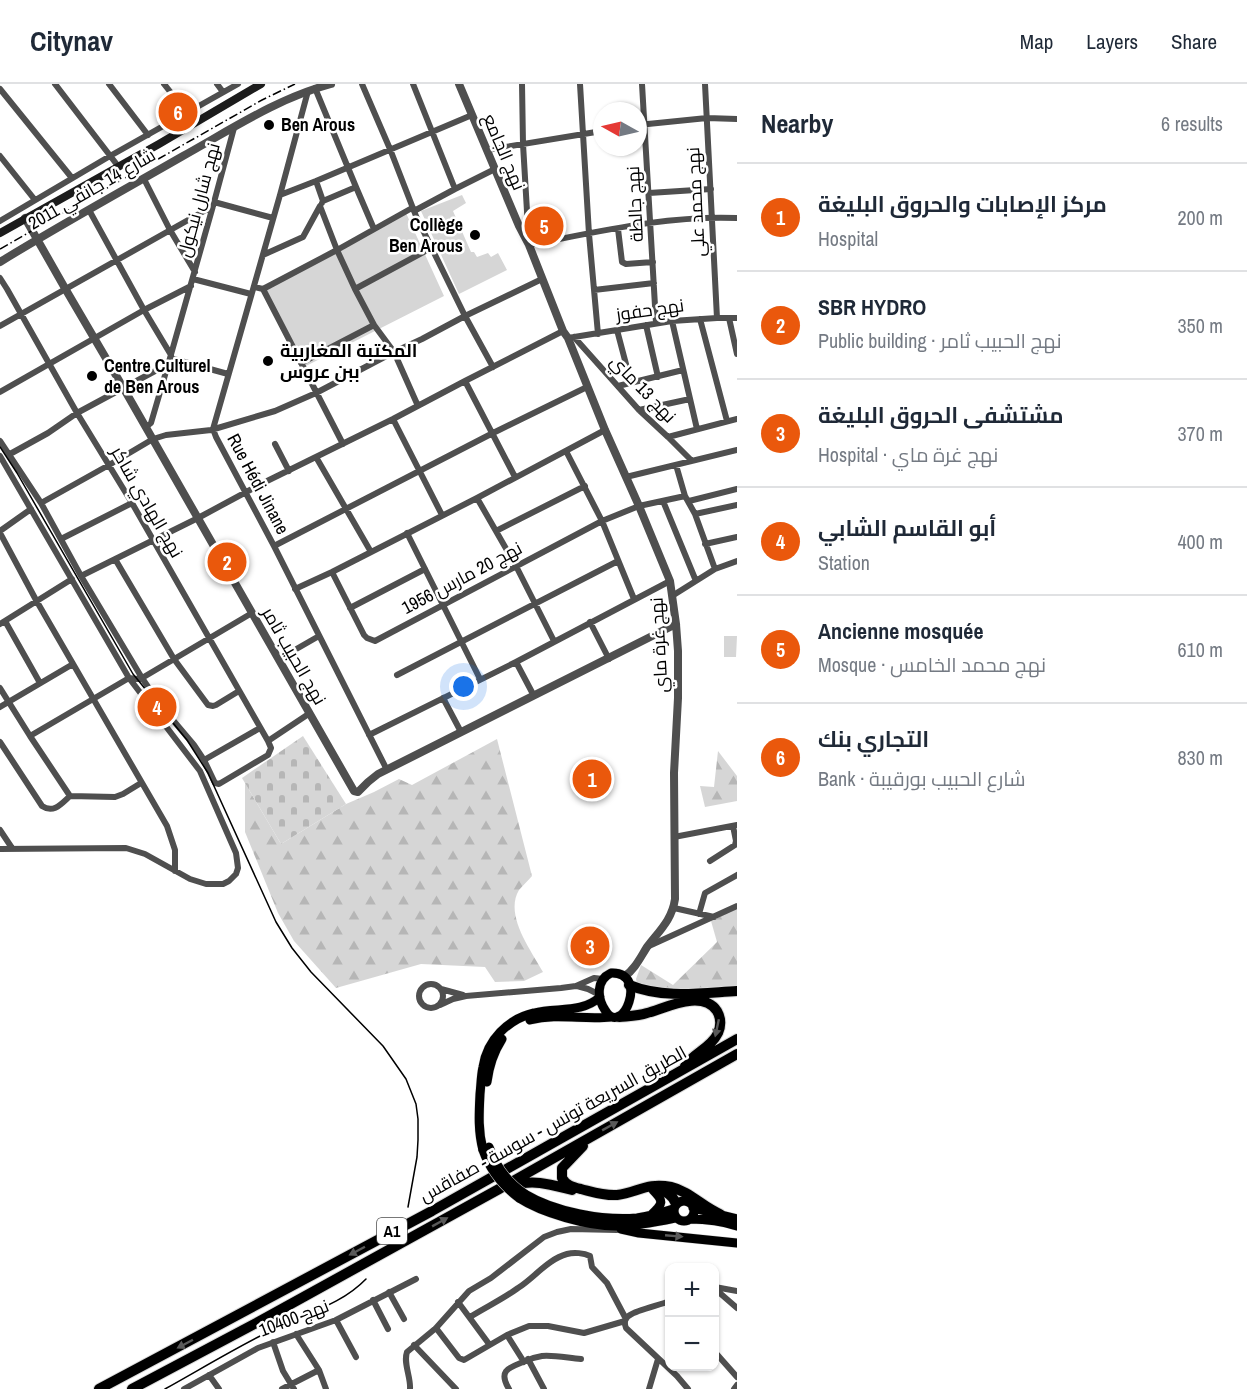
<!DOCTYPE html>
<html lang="en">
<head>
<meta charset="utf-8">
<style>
	body { margin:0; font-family:"Archivo Narrow",Cairo,sans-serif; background:#f2f2f3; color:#1f2937 }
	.controls { position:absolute; right:18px; bottom:18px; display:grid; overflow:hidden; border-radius:12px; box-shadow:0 2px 4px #0004 }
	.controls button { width:54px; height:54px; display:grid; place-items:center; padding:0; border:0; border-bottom:2px solid #e0e1e3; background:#fff; color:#1f2937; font:30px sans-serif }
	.compass { position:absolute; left:593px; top:18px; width:54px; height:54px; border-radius:50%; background:#fff; box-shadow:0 2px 4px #0004; rotate:278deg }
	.you { position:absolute; left:464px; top:603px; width:21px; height:21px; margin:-15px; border:4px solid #fff; border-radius:50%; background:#1a73e8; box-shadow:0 0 0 9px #1a73e833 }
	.badge { display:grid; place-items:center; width:39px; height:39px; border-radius:50%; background:#ea580c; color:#fff; font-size:20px; font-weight:700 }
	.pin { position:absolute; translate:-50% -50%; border:3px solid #fff; box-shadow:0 2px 6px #0006 }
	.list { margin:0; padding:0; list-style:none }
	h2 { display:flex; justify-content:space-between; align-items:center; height:78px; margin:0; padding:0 24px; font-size:26px }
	h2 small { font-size:20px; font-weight:400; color:#747a83 }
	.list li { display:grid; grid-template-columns:39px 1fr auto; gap:18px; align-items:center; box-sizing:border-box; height:108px; padding:0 24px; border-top:2px solid #e0e1e3 }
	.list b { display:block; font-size:22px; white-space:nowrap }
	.list p { margin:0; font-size:20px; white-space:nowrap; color:#747a83 }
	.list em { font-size:20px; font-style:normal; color:#747a83 }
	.map { position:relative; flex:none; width:737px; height:1305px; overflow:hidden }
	header { display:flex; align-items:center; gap:36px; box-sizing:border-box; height:84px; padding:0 30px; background:#fff; border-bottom:2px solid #e0e1e3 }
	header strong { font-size:28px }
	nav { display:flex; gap:33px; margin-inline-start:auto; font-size:21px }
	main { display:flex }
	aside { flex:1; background:#fff }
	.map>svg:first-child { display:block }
	.grass { fill:#d6d6d6 }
	.forest { fill:url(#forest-firs) }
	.cemetery { fill:url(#cemetery-stones) }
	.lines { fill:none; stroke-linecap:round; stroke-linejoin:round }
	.trunk-casing { stroke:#dbdbdb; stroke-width:10 }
	.motorway-casing { stroke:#dbdbdb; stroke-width:12 }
	.minor { stroke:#4f4f4f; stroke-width:6 }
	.tertiary { stroke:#4f4f4f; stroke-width:8 }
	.secondary { stroke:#1c1c1c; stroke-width:8 }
	.trunk { stroke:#000; stroke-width:9 }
	.motorway { stroke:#000; stroke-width:10 }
	.tram { stroke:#000; stroke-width:1.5 }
	.rail { stroke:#000; stroke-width:1.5; stroke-dasharray:9 3 1.5 3; stroke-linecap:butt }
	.trunk-bridge-casing { stroke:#dbdbdb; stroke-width:10; stroke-linecap:butt }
	.trunk-bridge { stroke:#000; stroke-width:9 }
	.oneway { fill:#595959 }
	.poi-dot { fill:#000; stroke:#fff; stroke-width:2 }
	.labels { text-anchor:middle; stroke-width:5; stroke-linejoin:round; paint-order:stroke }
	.shield { fill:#fff; stroke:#4c4c4c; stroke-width:1.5 }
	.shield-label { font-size:16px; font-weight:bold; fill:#000 }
	.poi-label { font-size:18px; font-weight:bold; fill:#000; stroke:#fff; text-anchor:start }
	.street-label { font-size:18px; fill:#000; stroke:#fff }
</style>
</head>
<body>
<header>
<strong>Citynav</strong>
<nav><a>Map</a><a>Layers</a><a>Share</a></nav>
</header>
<main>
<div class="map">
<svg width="737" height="1305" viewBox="0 0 737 1305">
	<defs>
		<pattern id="forest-firs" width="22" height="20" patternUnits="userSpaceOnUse" patternTransform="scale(1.5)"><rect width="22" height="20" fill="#d6d6d6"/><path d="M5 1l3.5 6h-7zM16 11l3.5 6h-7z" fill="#b6b6b6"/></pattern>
		<pattern id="cemetery-stones" width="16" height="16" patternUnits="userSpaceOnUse" patternTransform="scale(1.5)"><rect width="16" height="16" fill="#d6d6d6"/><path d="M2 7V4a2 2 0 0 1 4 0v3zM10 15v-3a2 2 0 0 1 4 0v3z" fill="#b6b6b6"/></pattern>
	</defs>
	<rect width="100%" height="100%" fill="#fff"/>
	<path class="grass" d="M462,111L466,119L453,127L471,168H474L477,173L488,169L491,173L498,169L507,186L459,210L421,127Z
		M406,129L444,212L304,283L264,204Z
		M724,552H737L736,573H724Z"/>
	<path class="forest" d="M497,655L532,792C528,797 523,801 519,806C504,831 531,866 543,888L524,897L495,898L485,883L421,880L336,904L294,857L278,829L245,748V699L281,760L346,720L374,708L399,695L412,701Z
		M718,667L737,692V717L705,723L700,702L714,703Z
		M737,824V902L674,906L646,905L637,899L636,895L641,881L673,901L717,858L711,837Z"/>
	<path class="cemetery" d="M303,652L346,720L281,760L242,694Z"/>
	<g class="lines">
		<defs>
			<path id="trunk" d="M611,889C650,887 622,956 605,926C597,914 596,896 611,889Z
				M530,936C557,929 584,936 611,933
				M487,998C489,982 493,969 502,955
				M483,1066C478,1047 479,1030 480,1010C481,1001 481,992 483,983C487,956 508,935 534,929C557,923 581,930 600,913
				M525,1110C555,1128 603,1137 637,1134C650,1132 661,1129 673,1125
				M519,1114C542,1129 588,1142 616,1142C636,1142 656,1138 675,1134
				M674 1127a10 10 0 1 1 20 0a10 10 0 1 1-20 0Z
				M693,1124L737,1135
				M652,1130C663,1120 664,1117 653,1106
				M690,1135C706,1135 722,1137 737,1142
				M621,1145L639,1149L737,1159"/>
			<path id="motorway" d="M629,901C664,915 701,909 737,907
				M619,933C629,932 638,932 647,929C666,924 702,905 717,927C721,934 721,942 718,949C711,964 693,969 685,982
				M583,1062L562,1084V1094C566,1101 572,1103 581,1105C593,1108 605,1112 617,1111C638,1108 648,1098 671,1103C689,1107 703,1123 720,1130
				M514,1101C535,1095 552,1101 572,1106
				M657,1106C667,1107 673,1111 676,1120
				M99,1305L432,1127L737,955
				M132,1305L260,1237L499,1105L737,970"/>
		</defs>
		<use href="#trunk" class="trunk-casing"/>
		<use href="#motorway" class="motorway-casing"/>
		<path class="minor" d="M55,0L118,82
			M109,0L148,51
			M164,0L187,29
			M217,0L223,8
			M362,0L390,65L416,132L465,232L493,283
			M413,0L455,105
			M522,0L523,60L529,161C597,148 667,131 737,134
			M580,0L589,150L598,250
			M642,0L656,239
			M705,0L717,234
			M315,4L356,103L323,117
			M0,5L72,94
			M308,7L280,111L213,345L216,353L274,462L387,686
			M638,41L707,34L737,35
			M487,66L602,47
			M0,72L35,116
			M144,95L170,146L195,188
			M316,97L323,117L322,119
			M356,103L374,145
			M649,109L711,105
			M280,111L316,97L472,31
			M214,118L273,134
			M89,126L144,226L191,202
			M414,127L455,105L495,85
			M0,137L110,72L238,0
			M618,145L622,178L626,180L653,178
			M263,171L303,153L320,122L337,166L355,205L374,241L394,268L418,322
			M0,194L7,205L77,329L132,419L268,657L271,664L268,671L219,700L215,699L204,676L194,661L161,622L142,594L81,492L41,419L0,357
			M193,195L251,210
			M254,203L263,205L343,360
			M263,205L337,166L412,124
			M355,205L431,164
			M594,206L654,199
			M729,234L737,270
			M700,235L727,337
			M672,237L697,345
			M646,241L658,293
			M0,242L213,122
			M617,246L631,299
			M574,253L639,326L668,353L691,376
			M568,254L672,237L717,234H737
			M170,274L213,122L234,44
			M301,279L374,241
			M465,297L515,393
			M618,302L683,286
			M0,308L144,226L171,271
			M639,326L690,315
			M393,335L442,431
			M146,343L151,339L170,274L228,290
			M668,353L737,335
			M275,360L289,387
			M566,367L602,437L634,515
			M10,370L48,349L77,329L168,280
			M0,372L129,594L200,687L236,769L238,784L236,790L229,797L223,800H206L190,795L145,770L126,764L0,765
			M316,373L371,468
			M676,381L685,412L695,430L715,485
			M626,393L737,366
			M477,414L516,482L554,557
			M663,417L696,497
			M689,417L737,405
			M41,419L109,381L153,355L166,351L211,346L275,327L316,309L394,268L422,255L465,232L542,195
			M695,430L737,421
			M0,447L31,425
			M496,447L585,402
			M0,449L36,516L167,742L175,766V787
			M407,449L480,595
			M61,455L132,419
			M705,460L737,453
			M274,462L493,349L587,303
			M115,475L174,575L208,621L213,622L216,621L239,607
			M332,488L364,551L367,554L375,557L602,437L639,422L685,412
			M81,492L198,434L263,399L393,335L465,297L563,247
			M295,505L332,488L477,414L605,346
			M672,512L715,485L737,477
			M350,524L425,485
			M5,537L40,599
			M590,538L609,575
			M0,540L72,495
			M279,575L319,552
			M516,578L534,612
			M397,591L618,477
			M0,604L30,652L70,712L115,713L123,710L141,699
			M443,614L461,648
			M0,623L73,580
			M369,651L516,578L670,497
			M30,652L129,594L138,595L142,594L252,529
			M268,657L310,629
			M0,658L42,722C54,730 62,719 70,712
			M204,676L260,644
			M0,746L12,764
			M674,753L737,741
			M710,777L735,761L736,757L733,742
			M674,824L714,833
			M699,830L705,809L737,791
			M649,862L737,822
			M419 912a12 12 0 1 1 24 0a12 12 0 1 1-24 0Z
			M577,902L588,905L600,911
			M441,905L463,911
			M440,921L453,915L466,912L561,904L576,902L594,894L603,895
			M715,1203L737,1207
			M714,1204L737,1224
			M389,1208L404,1235
			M373,1216L388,1245
			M670,1217C660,1221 637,1226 630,1231C624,1234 624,1239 626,1244L677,1292L688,1305
			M458,1218L489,1260
			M470,1233C486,1223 503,1215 518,1204C534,1194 548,1175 567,1170C574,1168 584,1169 590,1172L592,1183L607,1199L626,1235
			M336,1236L356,1273
			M436,1244L459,1274L464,1276L507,1251L529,1242H548L584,1249L625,1237
			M296,1250L319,1286L326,1305
			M507,1251L524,1278
			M273,1258L283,1287L294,1305
			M414,1261L456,1305
			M714,1267L737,1293
			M528,1275L544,1305
			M209,1291L219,1305
			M184,1305L258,1264L336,1236L416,1195
			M282,1305L319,1286
			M410,1305C411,1293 403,1279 407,1268L436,1244L469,1207L491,1194L544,1153L557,1148L571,1145L617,1146
			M509,1305C498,1287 508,1284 523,1278C529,1275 535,1273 542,1272C555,1271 568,1274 581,1275
			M649,1305L658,1275
			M734,1305L737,1301"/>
		<path class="tertiary" d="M459,0L519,142L529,161L563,247L568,254L605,346L639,422L670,497L676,540L678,567V614L674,689L675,815C672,836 659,847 647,863C640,874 635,885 624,893
			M25,134L66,206L124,305L354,707L358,708L368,698L378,690L676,540
			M0,178C60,141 122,107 183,72C230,46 278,14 331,0"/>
		<path class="secondary" d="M0,149L159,60L261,0"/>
		<use href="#trunk" class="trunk"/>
		<use href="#motorway" class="motorway"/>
		<path class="tram" d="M0,363L17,389L133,590L187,656L208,689L276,838L292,864L311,888L383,962L406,995L416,1020L418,1035V1056L417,1073L408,1123
			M165,1305C201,1285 237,1263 274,1245C306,1229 341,1221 366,1195"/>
		<path class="rail" d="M0,165L262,16L295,0"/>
		<defs>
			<path id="trunk-bridge" d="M489,1063C496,1083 507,1098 525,1110
				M483,1066C490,1086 502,1101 519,1114"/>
		</defs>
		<use href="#trunk-bridge" class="trunk-bridge-casing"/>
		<use href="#trunk-bridge" class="trunk-bridge"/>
	</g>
	<defs><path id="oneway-solid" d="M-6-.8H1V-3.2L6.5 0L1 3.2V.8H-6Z" transform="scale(1.5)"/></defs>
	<g class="oneway">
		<use href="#oneway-solid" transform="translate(717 944) rotate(102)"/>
		<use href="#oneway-solid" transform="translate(610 1042) rotate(-29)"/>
		<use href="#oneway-solid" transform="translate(440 1138) rotate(-29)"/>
		<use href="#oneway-solid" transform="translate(674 1152) rotate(5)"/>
		<use href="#oneway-solid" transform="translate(357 1167) rotate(152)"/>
		<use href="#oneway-solid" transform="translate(185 1260) rotate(152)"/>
	</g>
	<g class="poi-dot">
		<circle cx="269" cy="41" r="6"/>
		<circle cx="475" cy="151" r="6"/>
		<circle cx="268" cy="277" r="6"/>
		<circle cx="92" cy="292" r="6"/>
	</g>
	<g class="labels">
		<rect class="shield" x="377" y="1134" width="30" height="26" rx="4.5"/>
		<g class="shield-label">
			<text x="392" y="1153">A1</text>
		</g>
		<g class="poi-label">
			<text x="281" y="47">Ben Arous</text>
			<text x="463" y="147" text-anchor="end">Collège<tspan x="463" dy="21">Ben Arous</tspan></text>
			<text x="280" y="273">المكتبة المغاربية<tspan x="280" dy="21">ببن عروس</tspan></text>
			<text x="104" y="288">Centre Culturel<tspan x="104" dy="21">de Ben Arous</tspan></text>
		</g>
		<g class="street-label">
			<text transform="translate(504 68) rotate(67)" y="6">نهج الجامع</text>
			<text transform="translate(92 105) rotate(-30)" y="6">شارع 14 جانفي 2011</text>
			<text transform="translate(199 116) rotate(-75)" y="6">نهج شارل نيكول</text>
			<text transform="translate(696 118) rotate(-93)" y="6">نهج محمد علي</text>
			<text transform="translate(635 120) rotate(-93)" y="6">نهج جالطة</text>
			<text transform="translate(650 226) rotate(-8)" y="6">نهج حفوز</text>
			<text transform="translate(643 305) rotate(46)" y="6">نهج 13 ماي</text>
			<text transform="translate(258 400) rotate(62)" y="6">Rue Hédi Jinane</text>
			<text transform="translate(147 418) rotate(60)" y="6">نهج الهادي شاكر</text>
			<text transform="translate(462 494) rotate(-28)" y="6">نهج 20 مارس 1956</text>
			<text transform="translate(659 561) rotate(-93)" y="6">نهج غرة ماي</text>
			<text transform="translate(294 572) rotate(60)" y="6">نهج الحبيب ثامر</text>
			<text transform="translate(553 1040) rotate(-29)" y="6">الطريق السريعة تونس - سوسة - صفاقس</text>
			<text transform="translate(294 1234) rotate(-21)" y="6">نهج 10400</text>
		</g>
	</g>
</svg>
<div class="controls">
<button>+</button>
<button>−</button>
</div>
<svg class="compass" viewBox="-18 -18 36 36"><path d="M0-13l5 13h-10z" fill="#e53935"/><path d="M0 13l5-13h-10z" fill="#747a83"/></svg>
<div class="you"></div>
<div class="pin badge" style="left:592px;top:695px">1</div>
<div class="pin badge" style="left:227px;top:478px">2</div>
<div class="pin badge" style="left:590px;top:862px">3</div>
<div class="pin badge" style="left:157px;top:623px">4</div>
<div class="pin badge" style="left:544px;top:142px">5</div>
<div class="pin badge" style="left:178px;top:28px">6</div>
</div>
<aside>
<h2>Nearby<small>6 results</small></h2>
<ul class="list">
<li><span class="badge">1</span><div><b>مركز الإصابات والحروق البليغة</b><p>Hospital</p></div><em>200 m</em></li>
<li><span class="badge">2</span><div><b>SBR HYDRO</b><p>Public building · نهج الحبيب ثامر</p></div><em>350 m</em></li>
<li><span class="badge">3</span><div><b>مشتشفى الحروق البليغة</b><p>Hospital · نهج غرة ماي</p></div><em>370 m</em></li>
<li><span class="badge">4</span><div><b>أبو القاسم الشابي</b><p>Station</p></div><em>400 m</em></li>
<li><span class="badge">5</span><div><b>Ancienne mosquée</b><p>Mosque · نهج محمد الخامس</p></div><em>610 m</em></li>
<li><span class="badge">6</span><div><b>التجاري بنك</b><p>Bank · شارع الحبيب بورقيبة</p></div><em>830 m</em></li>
</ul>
</aside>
</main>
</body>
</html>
